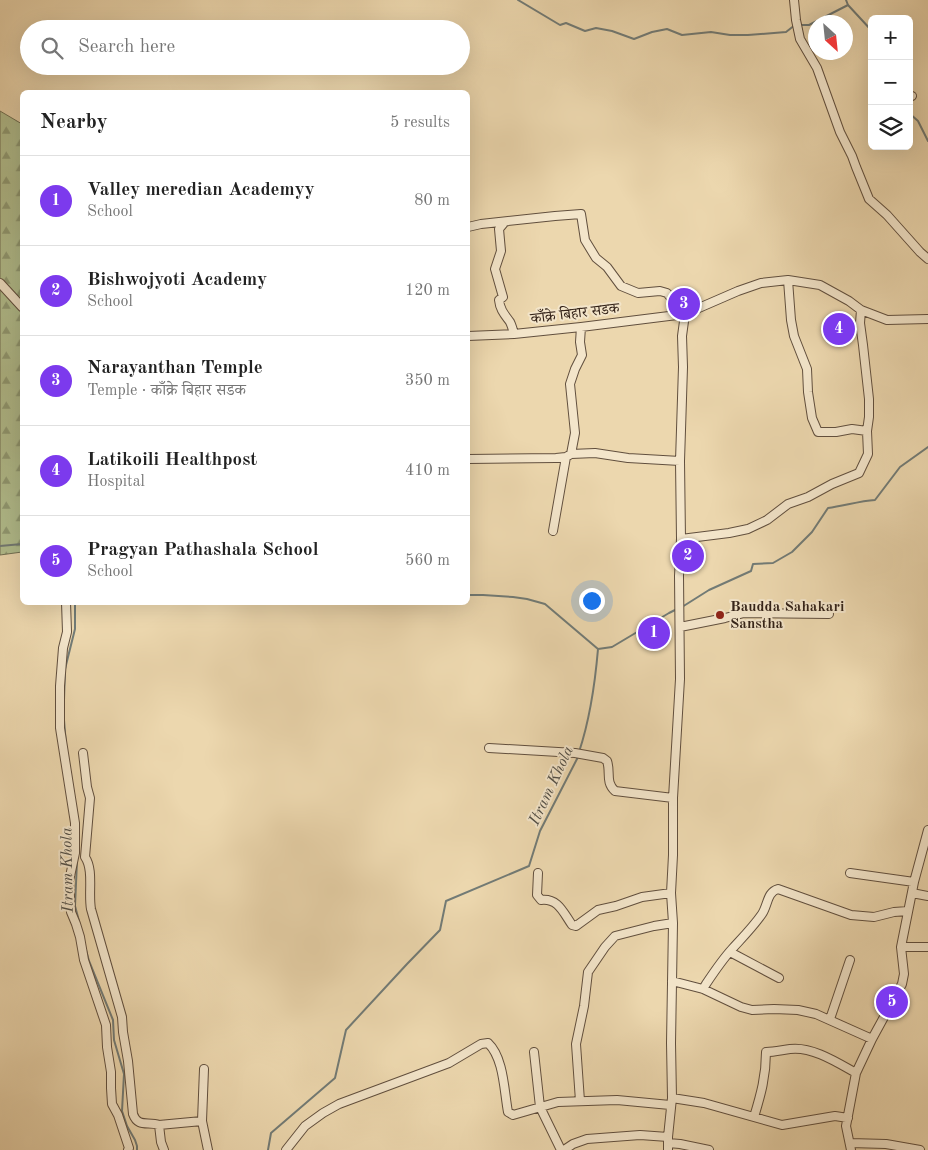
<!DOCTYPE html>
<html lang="en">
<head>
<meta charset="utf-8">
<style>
	body { margin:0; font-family:"Old Standard TT","Noto Serif Devanagari",serif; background:#f2f2f2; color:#222 }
	.controls { position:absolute; right:15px; top:15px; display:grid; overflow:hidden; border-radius:8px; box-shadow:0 5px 20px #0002 }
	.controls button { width:45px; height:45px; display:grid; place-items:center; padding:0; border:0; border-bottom:1px solid #e0e0e0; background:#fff; color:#222; font:25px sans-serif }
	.compass { position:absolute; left:808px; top:15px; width:45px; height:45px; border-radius:50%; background:#fff; box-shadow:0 5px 20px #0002; rotate:153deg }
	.you { position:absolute; left:591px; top:600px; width:18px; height:18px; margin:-12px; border:4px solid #fff; border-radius:50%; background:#1a73e8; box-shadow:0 0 0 8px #1a73e833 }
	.badge { display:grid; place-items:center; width:32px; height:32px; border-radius:50%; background:#7c3aed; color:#fff; font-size:16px; font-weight:700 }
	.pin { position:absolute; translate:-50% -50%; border:2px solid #fff; box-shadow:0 1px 5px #0006 }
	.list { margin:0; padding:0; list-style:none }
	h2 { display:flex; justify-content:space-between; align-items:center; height:65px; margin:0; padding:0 20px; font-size:21px }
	h2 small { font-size:16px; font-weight:400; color:#767676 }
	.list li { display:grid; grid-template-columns:32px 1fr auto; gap:15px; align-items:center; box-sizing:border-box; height:90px; padding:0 20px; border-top:1px solid #e0e0e0 }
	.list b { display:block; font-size:19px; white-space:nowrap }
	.list p { margin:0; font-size:16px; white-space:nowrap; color:#767676 }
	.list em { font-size:16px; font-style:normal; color:#767676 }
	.icon { flex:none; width:28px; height:28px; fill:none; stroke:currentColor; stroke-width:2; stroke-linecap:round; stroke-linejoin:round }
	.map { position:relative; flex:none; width:928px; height:1150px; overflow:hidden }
	.search { position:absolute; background:#fff; box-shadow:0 5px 20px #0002; left:20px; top:20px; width:450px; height:55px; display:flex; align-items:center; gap:12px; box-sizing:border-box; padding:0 18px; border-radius:28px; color:#767676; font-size:19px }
	.panel { position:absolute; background:#fff; box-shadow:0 5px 20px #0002; left:20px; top:90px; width:450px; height:515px; border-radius:8px }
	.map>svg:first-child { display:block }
	.forest { fill:url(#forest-firs); stroke:#727054 }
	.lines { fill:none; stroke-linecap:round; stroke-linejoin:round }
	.stream { stroke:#727b76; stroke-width:2 }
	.minor-casing { stroke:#614f3e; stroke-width:10 }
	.minor { stroke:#f3e5ca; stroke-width:8 }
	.poi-dot { fill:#8f2418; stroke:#f3e5ca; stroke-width:2 }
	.labels { text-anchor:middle; stroke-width:4; stroke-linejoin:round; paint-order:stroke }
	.street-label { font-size:15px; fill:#332218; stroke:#f3e5ca }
	.poi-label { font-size:15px; font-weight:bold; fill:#332218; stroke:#f3e5ca; text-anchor:start }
	.water-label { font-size:16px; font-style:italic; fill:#524f47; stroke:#f3e5ca }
</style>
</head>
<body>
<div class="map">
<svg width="928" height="1150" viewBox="0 0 928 1150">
	<defs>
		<pattern id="forest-firs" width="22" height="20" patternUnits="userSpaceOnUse" patternTransform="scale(1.25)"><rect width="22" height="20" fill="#b2bf8f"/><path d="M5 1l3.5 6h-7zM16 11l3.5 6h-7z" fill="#919b74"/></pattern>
	</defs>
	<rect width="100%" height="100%" fill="#ecd7ae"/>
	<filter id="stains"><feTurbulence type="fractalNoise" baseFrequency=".004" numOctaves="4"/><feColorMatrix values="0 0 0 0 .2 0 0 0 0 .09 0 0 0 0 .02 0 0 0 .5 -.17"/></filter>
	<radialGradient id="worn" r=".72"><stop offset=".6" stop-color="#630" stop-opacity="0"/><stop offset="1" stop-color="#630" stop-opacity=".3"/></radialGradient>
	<path class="forest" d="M0,111L22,124V552L0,555Z"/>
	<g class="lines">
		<path class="stream" d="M518,0L560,25L566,23L585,31L596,28L612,31L634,39L652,32L667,29L682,35L711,32L730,35H748L786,32L795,25
			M846,0L848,5L872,31
			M799,25H809L848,5
			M909,113L918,121L928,141
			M0,546L22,544
			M468,595H483L513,597L527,599L545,604L598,649
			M682,607L709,590L751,571L753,564L773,563L792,552L812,532L828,508C844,506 859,501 875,500L900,467L928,447
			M64,700L65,669L75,629V602
			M64,720L66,745
			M579,752C590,719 595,684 598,649L612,647L669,613L677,609
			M77,861L75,906L79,921
			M86,950L89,961L113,1020L114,1040L124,1074L122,1111L127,1126L135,1140L137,1146V1150
			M268,1150L271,1133L335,1078L346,1030L407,964L440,930L446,901L529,866L540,831L578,757"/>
		<defs>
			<path id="minor" d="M794,0L796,20L800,39L817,68L840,132L852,156L856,167L869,199L887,215L920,252L928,259
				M909,95L912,96
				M504,223L499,229L501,251L495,269L503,297L499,300C500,310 505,315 510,322C512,326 513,330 514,334
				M468,227L481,224L555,216L581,214L585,240L596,258L607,267L621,286L638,293L660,291L667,293L675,303L676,315
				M788,280L791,320L794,336L807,369L808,392L812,418L818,432H836L852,429L867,431
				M0,283L22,307
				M468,336L514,334L581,327L685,314L738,291L761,283L788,280L820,285L849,301L861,310L887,320L928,319
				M571,454L575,433L570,384L575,369L582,355L580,342L581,327
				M468,459L556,458L566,457L571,454L595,453L628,458L680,461
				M553,531L566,457
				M681,539L729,533L748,529L767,520L788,504L808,497L832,484L859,473L868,454L867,431L869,417V399L863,345L860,323L861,310
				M66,602L67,632L63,648L60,686V728L75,823V853L69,881L71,912L76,924L80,937L84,960L106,1025L107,1047L111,1072V1088L112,1104L118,1115L129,1148L128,1150
				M680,627L725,618L744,613L829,614
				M489,748L575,753L603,758L607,761C611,772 605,782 615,791L673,798
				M83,753L87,787L90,798L85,857C94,870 88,893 91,909L122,1017L123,1032L128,1061L133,1114C138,1128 148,1121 159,1125L161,1142L164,1150
				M538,873L537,895L541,900C558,898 563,912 572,925L576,926L598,910L616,906L642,897L671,893
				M850,873L914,882
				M912,893L928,896
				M901,947H928
				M730,952L779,978
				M672,981L703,989L741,1007L752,1010L774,1009L798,1010L816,1014L872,1039
				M703,989L706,984C714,972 722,960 732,949C742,938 753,927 762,914C768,905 767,892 778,889L851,915L874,917L894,912L908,911
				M830,1019L850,960
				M534,1052L540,1107L561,1150
				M204,1069L202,1121L208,1150
				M672,1098L704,1103L782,1125L835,1116L848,1118
				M580,1101L576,1044L584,1006L588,972L605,947L615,936L654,926L673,923
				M754,1117C761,1094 766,1076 766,1052C774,1052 782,1050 790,1049C812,1046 838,1063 856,1073
				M159,1125L202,1121
				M668,1143L680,1144L709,1150
				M850,1143L886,1144L920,1150
				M286,1150L305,1126L323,1113L339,1104L449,1063L481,1044L488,1043C504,1058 504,1091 508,1112L513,1115L558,1102L617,1100L670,1105
				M564,1150L573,1144L587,1139L640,1135L668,1137
				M668,1150V1137L672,1098L671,1043L673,923L671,893L673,855V798L680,679L679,576L681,539L680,461L683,367L682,336L685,314
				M851,1150L846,1126L856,1073L872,1039L902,984L904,974L901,947L914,882L928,830"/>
		</defs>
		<use href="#minor" class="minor-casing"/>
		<use href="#minor" class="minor"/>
	</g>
	<circle class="poi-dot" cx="720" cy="615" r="5"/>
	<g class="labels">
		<g class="street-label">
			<text transform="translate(575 313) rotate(-7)" y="5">काँक्रे बिहार सडक</text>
		</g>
		<g class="poi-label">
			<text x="730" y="611">Baudda Sahakari<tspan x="730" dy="17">Sanstha</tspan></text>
		</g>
		<g class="water-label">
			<text transform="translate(550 785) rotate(-65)" y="6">Itram Khola</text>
			<text transform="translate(66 870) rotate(-91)" y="6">Itram Khola</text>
		</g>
	</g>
	<rect width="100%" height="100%" filter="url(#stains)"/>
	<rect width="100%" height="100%" fill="url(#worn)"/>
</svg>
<div class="controls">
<button>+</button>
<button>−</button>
<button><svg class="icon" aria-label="layers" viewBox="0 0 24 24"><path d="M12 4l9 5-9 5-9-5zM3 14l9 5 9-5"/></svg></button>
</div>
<svg class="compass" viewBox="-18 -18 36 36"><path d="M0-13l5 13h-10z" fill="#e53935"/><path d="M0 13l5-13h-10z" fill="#767676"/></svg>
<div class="you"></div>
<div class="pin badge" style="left:654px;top:633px">1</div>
<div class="pin badge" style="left:688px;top:556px">2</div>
<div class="pin badge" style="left:684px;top:304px">3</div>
<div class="pin badge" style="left:839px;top:329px">4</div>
<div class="pin badge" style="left:892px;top:1002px">5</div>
<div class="search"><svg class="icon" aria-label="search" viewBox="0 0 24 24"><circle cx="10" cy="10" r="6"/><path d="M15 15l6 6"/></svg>Search here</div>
<section class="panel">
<h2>Nearby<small>5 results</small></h2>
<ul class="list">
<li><span class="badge">1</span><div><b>Valley meredian Academyy</b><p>School</p></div><em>80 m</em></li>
<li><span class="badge">2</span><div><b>Bishwojyoti Academy</b><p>School</p></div><em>120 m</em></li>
<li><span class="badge">3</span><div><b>Narayanthan Temple</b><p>Temple · काँक्रे बिहार सडक</p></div><em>350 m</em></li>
<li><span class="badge">4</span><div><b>Latikoili Healthpost</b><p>Hospital</p></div><em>410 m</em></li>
<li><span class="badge">5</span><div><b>Pragyan Pathashala School</b><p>School</p></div><em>560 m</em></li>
</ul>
</section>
</div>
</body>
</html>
